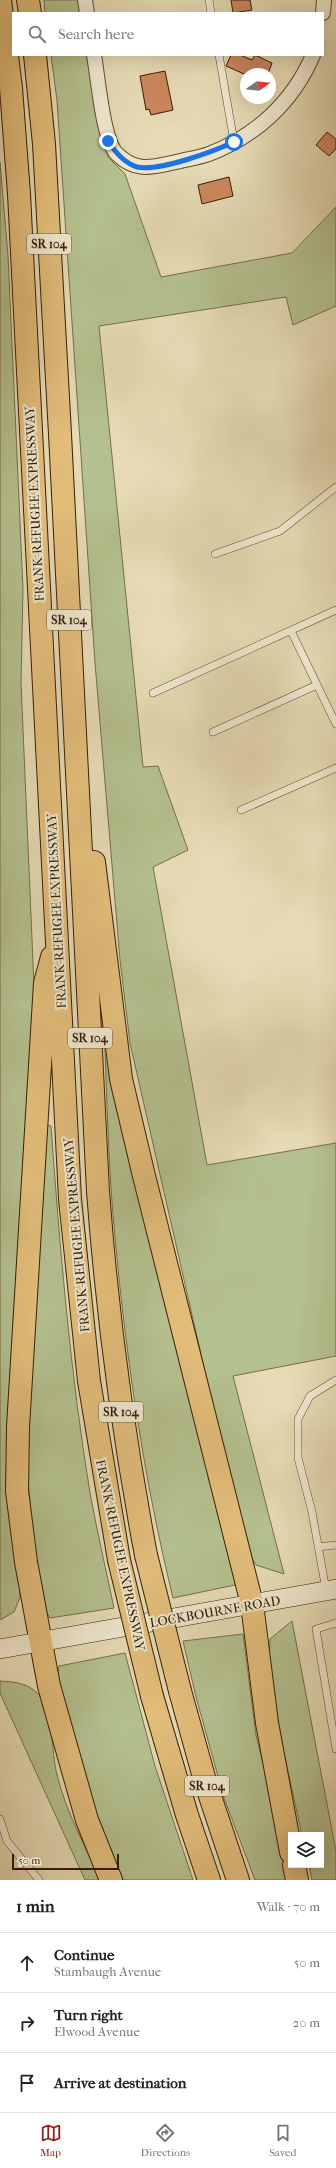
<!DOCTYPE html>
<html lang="en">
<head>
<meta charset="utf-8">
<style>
	body { margin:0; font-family:"IM FELL French Canon",serif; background:#f6f6f6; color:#222 }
	.controls { position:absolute; right:12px; bottom:12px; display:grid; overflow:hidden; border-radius:0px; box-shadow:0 4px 16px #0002 }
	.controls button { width:36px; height:36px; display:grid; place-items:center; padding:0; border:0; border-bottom:1px solid #e0e0e0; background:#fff; color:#222; font:20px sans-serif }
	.compass { position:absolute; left:240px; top:68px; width:36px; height:36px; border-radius:50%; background:#fff; box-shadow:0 4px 16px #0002; rotate:76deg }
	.scale { position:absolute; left:12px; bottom:10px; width:107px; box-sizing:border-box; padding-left:4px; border:2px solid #381d04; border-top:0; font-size:11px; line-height:14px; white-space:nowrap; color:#381d04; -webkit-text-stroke:3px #eee7ce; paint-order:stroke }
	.stop { position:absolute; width:12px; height:12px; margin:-9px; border:3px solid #1a73e8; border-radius:50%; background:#fff }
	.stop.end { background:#1a73e8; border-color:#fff; box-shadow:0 1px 4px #0008 }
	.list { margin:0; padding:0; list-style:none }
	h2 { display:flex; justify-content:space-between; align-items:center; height:52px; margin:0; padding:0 16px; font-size:17px }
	h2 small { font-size:13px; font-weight:400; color:#767676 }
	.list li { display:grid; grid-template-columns:26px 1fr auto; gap:12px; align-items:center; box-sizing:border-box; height:60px; padding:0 16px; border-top:1px solid #e0e0e0 }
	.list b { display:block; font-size:15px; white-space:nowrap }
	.list p { margin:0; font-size:13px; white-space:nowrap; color:#767676 }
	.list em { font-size:13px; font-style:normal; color:#767676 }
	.icon { flex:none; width:22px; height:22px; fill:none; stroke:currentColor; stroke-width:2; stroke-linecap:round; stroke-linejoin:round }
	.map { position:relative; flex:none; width:336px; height:1880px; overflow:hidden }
	.search { position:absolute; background:#fff; box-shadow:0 4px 16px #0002; left:12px; right:12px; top:12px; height:44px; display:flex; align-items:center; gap:10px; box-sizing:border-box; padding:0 14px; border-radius:0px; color:#767676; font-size:15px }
	.sheet { height:232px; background:#fff }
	nav { display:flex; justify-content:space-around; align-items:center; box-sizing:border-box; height:56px; border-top:1px solid #e0e0e0; background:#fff; font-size:11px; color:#767676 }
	nav a { display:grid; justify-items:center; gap:2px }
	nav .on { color:#8f2418 }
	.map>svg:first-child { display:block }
	.green { fill:#b4c08e; stroke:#766e49 }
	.building { fill:#cb875e; stroke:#381d04 }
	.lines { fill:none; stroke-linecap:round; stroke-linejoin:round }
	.lane-casing { stroke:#634c30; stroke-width:8 }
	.street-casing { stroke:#634c30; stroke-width:16 }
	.secondary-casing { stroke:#381d04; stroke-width:20 }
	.highway-casing { stroke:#381d04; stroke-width:24 }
	.lane { stroke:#eee7ce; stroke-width:7 }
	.street { stroke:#eee7ce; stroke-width:14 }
	.secondary { stroke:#eee7ce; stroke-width:19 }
	.highway { stroke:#e2bd7a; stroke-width:22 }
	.highway-bridge-casing { stroke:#381d04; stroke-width:24; stroke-linecap:butt }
	.highway-bridge { stroke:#e2bd7a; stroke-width:22 }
	.route { stroke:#1a73e8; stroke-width:5 }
	.labels { text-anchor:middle; stroke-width:4; stroke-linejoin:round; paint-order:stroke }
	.shield { fill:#eee7ce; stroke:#6f5a41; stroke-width:1 }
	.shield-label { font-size:12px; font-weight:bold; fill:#381d04 }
	.street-label { font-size:13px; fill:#381d04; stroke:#eee7ce }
</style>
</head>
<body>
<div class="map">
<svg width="336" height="1880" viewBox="0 0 336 1880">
	<rect width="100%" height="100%" fill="#e5dab4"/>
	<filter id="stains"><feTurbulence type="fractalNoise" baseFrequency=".005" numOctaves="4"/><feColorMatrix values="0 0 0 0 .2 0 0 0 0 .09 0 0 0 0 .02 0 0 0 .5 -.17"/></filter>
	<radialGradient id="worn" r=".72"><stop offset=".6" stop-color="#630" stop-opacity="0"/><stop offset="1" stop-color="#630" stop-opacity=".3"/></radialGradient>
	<path class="green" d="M44,0H78L80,13H45Z
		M51,55H88L108,157L125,174L161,277L292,253L336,207V306L293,325L286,297L99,326L143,767L158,766L188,850L153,867L207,1165L336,1143V1356L233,1376L284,1574L256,1565L245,1547L130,1043L120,960L95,663L57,100Z
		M0,162L8,256L23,589L21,683L35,1009L7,1446L8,1499L19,1568L20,1597L14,1612L0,1620Z
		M104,1026L238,1574L235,1585L173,1598C144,1479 126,1358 115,1237C108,1167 107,1096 104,1026Z
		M46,1125L51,1126C60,1249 70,1371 90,1493C97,1531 106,1570 114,1608L50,1618L47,1613L35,1550L27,1472L28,1412Z
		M292,1621L336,1851V1880H312L309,1865H321V1835H302L282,1744L269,1667L270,1639Z
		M243,1634L256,1735L292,1880H255L224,1798L196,1697L183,1641Z
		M125,1653L155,1766L193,1880H123C93,1816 75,1751 56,1684L59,1666Z
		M0,1681C15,1682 29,1683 39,1695C54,1714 51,1752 57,1775C66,1812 85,1846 101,1880H85L0,1693Z"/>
	<path class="building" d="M231,0H250L252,10L233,13Z
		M231,55H240L252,60L255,55L272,63L268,74H244L226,66Z
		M165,71L173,110L151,115L149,109L146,110L140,76Z
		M327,132L336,139V149L329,156L316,145Z
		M229,177L233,196L202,204L198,185Z"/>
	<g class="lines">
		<defs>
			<path id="lane" d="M209,0L211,13
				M219,55L234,142
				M215,554L280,531L336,487
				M291,631L336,724
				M153,693L336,610
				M213,732L317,685
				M241,810L336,768
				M318,1547L336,1545
				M326,1590L312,1512L298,1458V1419L310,1396L336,1380
				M336,1623L316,1629L336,1749
				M0,1819L7,1841L39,1880"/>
			<path id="street" d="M85,0L87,13
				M323,13L324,0
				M94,55C98,77 103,141 117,154C136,173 153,167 176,162C187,159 198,158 209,154C256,136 293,102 313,55"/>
			<path id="secondary" d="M0,1649L336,1589"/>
			<path id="highway" d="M0,0L11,88L19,194L70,1199L89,1381L119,1560
				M28,0L30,13
				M35,55L44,144L60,434L98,1191C107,1313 123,1434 146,1555
				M94,862L121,1079L144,1176L252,1604L267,1723L291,1852
				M52,957L45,983L18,1427L17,1491L26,1562L49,1686L87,1820L111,1880
				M180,1691L205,1781L238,1880
				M152,1696L187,1815L209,1880
				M294,1865L297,1880"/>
		</defs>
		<use href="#lane" class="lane-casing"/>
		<use href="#street" class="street-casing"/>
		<use href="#secondary" class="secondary-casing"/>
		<use href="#highway" class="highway-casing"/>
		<use href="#lane" class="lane"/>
		<use href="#street" class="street"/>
		<use href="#secondary" class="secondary"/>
		<use href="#highway" class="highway"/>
		<defs>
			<path id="highway-bridge" d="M146,1555L180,1691
				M119,1560L152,1696"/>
		</defs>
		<use href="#highway-bridge" class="highway-bridge-casing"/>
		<use href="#highway-bridge" class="highway-bridge"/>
	</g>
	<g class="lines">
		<path class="route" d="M108,141C115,152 124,163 137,167C159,172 214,151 234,142"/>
	</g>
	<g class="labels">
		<g class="shield">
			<rect x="27" y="234" width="44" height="20" rx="3"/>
			<rect x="47" y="610" width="44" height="20" rx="3"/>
			<rect x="68" y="1028" width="44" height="20" rx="3"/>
			<rect x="99" y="1402" width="44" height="20" rx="3"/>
			<rect x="185" y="1776" width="44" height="20" rx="3"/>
		</g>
		<g class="shield-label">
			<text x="49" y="248">SR 104</text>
			<text x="69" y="624">SR 104</text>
			<text x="90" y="1042">SR 104</text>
			<text x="121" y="1416">SR 104</text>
			<text x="207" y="1790">SR 104</text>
		</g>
		<g class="street-label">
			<text transform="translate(34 504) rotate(-93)" y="5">FRANK-REFUGEE EXPRESSWAY</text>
			<text transform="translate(56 911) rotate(-93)" y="5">FRANK-REFUGEE EXPRESSWAY</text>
			<text transform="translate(76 1235) rotate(-95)" y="5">FRANK-REFUGEE EXPRESSWAY</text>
			<text transform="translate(121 1555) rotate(78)" y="5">FRANK-REFUGEE EXPRESSWAY</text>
			<text transform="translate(215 1611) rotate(-10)" y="5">LOCKBOURNE ROAD</text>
		</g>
	</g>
	<rect width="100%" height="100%" filter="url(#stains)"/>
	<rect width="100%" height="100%" fill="url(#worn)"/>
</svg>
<div class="controls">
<button><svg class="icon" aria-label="layers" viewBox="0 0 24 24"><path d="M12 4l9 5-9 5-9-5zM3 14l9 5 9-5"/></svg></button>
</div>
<svg class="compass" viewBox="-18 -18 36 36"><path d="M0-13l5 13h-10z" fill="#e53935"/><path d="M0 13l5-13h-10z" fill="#767676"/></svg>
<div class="scale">50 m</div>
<div class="stop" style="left:234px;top:142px"></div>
<div class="stop end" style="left:108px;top:141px"></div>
<div class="search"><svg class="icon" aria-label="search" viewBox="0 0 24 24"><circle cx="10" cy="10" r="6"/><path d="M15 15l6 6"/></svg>Search here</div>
</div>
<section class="sheet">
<h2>1 min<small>Walk · 70 m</small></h2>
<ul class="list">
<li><svg class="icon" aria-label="ahead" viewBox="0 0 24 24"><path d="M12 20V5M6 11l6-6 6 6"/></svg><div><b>Continue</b><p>Stambaugh Avenue</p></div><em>50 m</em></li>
<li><svg class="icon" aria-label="right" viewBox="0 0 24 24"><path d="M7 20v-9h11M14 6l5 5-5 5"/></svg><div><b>Turn right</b><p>Elwood Avenue</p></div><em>20 m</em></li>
<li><svg class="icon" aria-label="arrive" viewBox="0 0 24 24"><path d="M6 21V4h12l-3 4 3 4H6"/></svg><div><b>Arrive at destination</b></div></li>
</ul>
</section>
<nav>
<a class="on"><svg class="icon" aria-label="map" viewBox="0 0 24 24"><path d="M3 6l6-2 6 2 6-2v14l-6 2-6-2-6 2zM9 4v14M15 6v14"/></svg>Map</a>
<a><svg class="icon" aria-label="directions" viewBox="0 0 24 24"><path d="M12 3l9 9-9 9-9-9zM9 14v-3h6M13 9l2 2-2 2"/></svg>Directions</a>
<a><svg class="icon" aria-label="saved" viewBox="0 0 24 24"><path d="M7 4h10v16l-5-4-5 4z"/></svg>Saved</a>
</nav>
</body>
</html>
